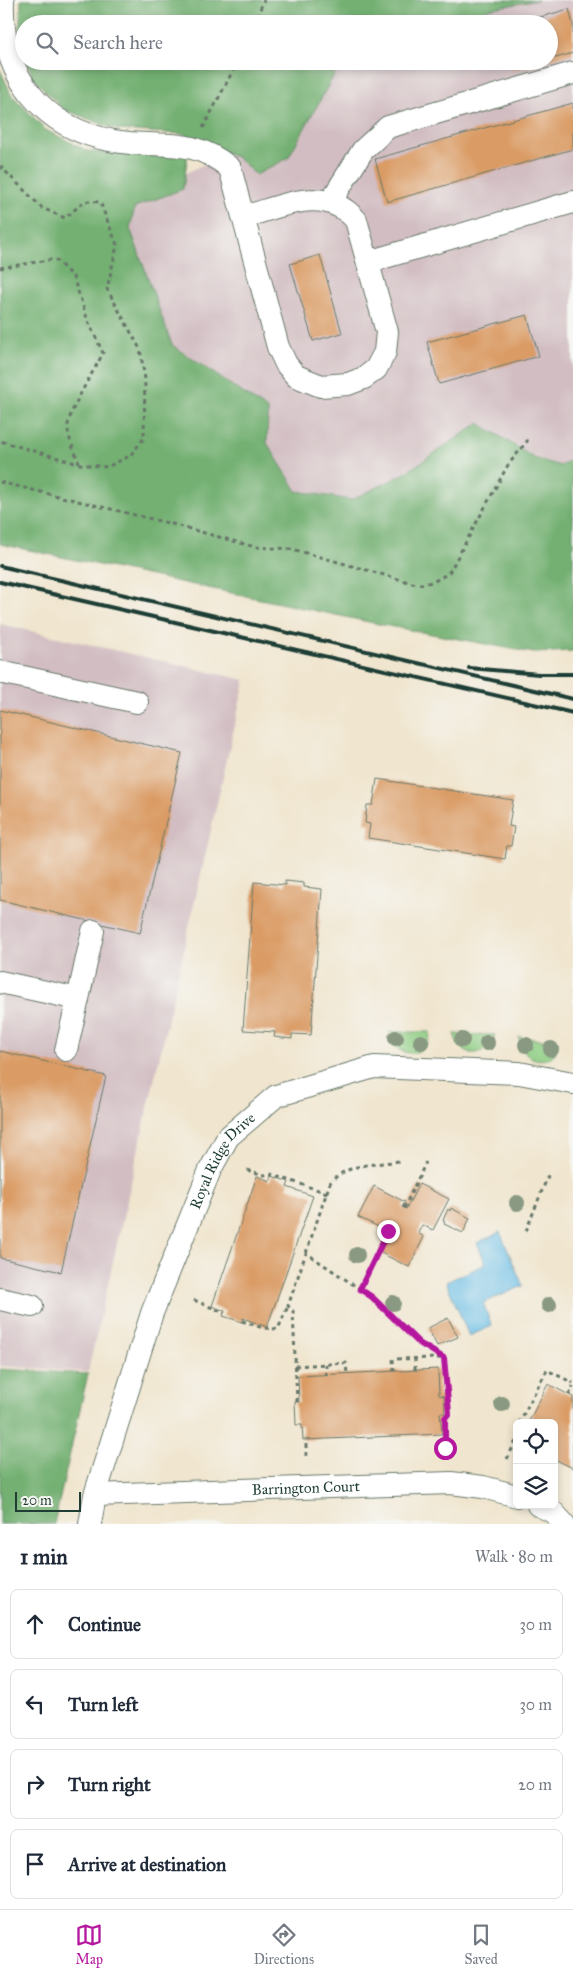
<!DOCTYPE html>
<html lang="en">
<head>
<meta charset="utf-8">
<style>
	body { margin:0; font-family:"IM FELL Great Primer",serif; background:#f6f6f7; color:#1f2937 }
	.controls { position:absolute; right:15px; bottom:15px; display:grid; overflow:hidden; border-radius:8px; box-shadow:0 2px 8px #0003 }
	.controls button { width:45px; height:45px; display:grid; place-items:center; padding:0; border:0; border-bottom:1px solid #e0e1e3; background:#fff; color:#1f2937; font:25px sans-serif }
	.scale { position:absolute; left:15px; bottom:12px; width:66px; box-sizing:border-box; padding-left:5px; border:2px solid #1f3d34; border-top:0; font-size:14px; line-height:18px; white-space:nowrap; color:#1f3d34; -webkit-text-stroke:4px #f6f6f2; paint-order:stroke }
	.stop { position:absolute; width:15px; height:15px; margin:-11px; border:4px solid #b5179e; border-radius:50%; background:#fff }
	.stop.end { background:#b5179e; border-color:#fff; box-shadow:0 1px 5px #0008 }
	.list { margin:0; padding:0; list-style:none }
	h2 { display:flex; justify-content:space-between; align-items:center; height:65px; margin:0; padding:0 20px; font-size:21px }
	h2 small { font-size:16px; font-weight:400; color:#747a83 }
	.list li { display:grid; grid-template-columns:32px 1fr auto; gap:15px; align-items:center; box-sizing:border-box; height:70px; margin:0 10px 10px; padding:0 10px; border:1px solid #e0e1e3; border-radius:8px }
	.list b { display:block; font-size:19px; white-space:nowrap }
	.list em { font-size:16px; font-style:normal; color:#747a83 }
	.icon { flex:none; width:28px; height:28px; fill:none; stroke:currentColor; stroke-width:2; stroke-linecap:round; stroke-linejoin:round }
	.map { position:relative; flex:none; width:573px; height:1524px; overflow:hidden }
	.search { position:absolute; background:#fff; box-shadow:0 2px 8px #0003; left:15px; right:15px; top:15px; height:55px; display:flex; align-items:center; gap:12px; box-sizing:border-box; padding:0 18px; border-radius:28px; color:#747a83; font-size:19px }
	.sheet { height:385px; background:#fff }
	nav { display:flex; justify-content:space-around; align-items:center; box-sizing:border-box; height:70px; border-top:1px solid #e0e1e3; background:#fff; font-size:14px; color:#747a83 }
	nav a { display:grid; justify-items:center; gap:2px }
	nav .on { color:#b5179e }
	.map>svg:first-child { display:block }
	.industrial { fill:#d2bec2 }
	.green { fill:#8fcd84; stroke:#57855c }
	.forest { fill:#73b072; stroke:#497653 }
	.water { fill:#69bde5; stroke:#447d8c }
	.building { fill:#da9b65 }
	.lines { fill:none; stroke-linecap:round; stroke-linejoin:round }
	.minor-casing { stroke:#68786a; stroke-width:24 }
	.path { stroke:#68786a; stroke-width:3; stroke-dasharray:4 4; stroke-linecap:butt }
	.minor { stroke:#fff; stroke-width:22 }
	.rail { stroke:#1f3d34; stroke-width:4 }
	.tree { fill:#899982 }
	.route { stroke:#b5179e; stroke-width:6 }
	.labels { text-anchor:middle; stroke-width:5; stroke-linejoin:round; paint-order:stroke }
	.street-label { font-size:15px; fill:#1f3d34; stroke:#f6f6f2 }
</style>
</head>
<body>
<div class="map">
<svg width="573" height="1524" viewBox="0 0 573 1524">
	<rect width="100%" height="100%" fill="#f6f6f2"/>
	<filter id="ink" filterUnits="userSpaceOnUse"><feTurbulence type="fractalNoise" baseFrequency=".02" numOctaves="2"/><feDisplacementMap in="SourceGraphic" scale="10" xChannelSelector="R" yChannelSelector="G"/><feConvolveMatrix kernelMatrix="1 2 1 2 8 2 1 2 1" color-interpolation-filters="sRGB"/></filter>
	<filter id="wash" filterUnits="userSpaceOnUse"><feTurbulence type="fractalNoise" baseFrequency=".0096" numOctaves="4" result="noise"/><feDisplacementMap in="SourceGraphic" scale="20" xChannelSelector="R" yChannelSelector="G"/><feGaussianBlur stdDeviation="1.12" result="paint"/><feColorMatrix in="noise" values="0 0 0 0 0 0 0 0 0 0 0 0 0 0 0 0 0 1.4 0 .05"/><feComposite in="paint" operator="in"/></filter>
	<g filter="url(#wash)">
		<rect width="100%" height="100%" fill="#f0e5ce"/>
		<path class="industrial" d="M466,0H573V644L245,571L117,208L208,162L284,61H549V24H384Z
			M0,624L245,680L88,1372L0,1366Z"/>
		<path class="green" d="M390,1032H430C431,1058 393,1062 390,1032Z
			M454,1034L495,1035C491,1048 484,1054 470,1053L458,1045Z
			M519,1037L557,1042C561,1064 522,1069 519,1037Z"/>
		<path class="forest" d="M21,0H538L488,9L473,24H24V51L19,36Z
			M27,61H342L288,158L256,175L238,158L183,134L117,130L63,109L33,78Z
			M0,69L11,94L46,130L88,151L148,156L188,154L183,189L135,207L130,228L172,345L268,410L267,443L297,491L351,500L402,475L479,423L534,458L561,466L573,458V651L534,653L383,625L0,544Z
			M0,1369L88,1374L54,1524H0Z"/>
		<path class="water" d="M500,1232L523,1286L483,1303L492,1326L469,1336L446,1282L486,1264L477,1243Z"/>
		<g id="blocks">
			<path class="building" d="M569,9L573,24V53L549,60V24L519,23Z
				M510,61H541V62L512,70Z
				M573,103V149L387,202L375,159Z
				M320,255L342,333L313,341L290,264Z
				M527,315L539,356L439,384L427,342Z
				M0,710L182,753L140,933L0,900Z
				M377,779L513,800L509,826L514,827L511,846H507L505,859L368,838L370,824L365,823L367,805H373Z
				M285,881L304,883V887L322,889L311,1035L292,1034V1039L274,1037L275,1032L243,1030L254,882L285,885Z
				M0,1051L106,1076L61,1272L0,1258Z
				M257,1176L270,1181L272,1176L289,1182L287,1187L313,1196L267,1327L243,1318L242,1322L223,1316L225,1311L212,1306Z
				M419,1184L449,1199L433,1230L422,1225L418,1233L424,1237L409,1267L379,1252L389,1232L358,1217L374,1186L405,1202L402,1207L406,1209Z
				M451,1208L470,1218L463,1233L444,1224L445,1221L443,1220L448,1209L450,1211Z
				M448,1318L458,1337L437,1346L428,1328Z
				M438,1369L439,1395L444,1396L445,1413H440L442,1434L303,1440L302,1425H296L295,1402H299L298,1376Z
				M548,1384L573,1397V1468L554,1459V1423H528Z"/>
		</g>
	</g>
	<g filter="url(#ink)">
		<use href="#blocks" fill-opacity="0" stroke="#68786a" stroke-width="1"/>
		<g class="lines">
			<defs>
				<g id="minor">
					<path d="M3,0C0,74 41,128 114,141C161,149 190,135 230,168L278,347L286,364L296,376L321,386L348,384L364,378L376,369L385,352L387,332L356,220C325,184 283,206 244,217"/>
					<path d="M331,201L363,150L388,127L573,73"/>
					<path d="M368,262L573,202"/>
					<path d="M0,672L137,702"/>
					<path d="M0,982L78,999L93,931"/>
					<path d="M66,1050L78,999"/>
					<path d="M0,1299L32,1306"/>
					<path id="s1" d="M95,1495L451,1483L483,1487L517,1496"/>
					<path d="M538,1505L553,1512L564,1524"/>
					<path id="s2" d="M90,1524L95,1495L152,1313L210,1170L228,1137L276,1096L374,1067L519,1073L573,1083"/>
				</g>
			</defs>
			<use href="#minor" class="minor-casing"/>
			<path class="path" d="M254,24L264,0
				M203,128L238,61
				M0,166L42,208L65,218L85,201L100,202L117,245L107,289L140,349L145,379L144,438L130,456L107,467L79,464L0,441
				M0,268L55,259L73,277L88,321L103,353C95,370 65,415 68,430C69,441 76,453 79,463
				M0,482L172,524L255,547L292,549L416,584C431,584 439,580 450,571L508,465L528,440
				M247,1170L264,1175L271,1174L327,1193
				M404,1208L426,1162
				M526,1231L549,1173
				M306,1253L330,1183C346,1163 375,1165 399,1161
				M360,1289L388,1231
				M194,1300L224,1313
				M242,1321L263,1328L278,1329L288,1306
				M415,1358V1370
				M444,1358L449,1413L445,1418V1448
				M326,1364V1375
				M295,1366L346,1363L347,1374
				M394,1371L393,1359L443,1358
				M569,1395L573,1386
				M297,1402L293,1311L288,1306L306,1253L372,1297L419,1343L444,1358
				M522,1423L520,1421L547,1370L573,1383
				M306,1456V1440
				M507,1459L517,1439"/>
			<use href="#minor" class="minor"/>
			<path class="rail" d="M0,566L573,699
				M0,582L573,713
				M469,668L539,674H573"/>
		</g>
		<g class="tree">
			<circle cx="396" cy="1038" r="8"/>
			<circle cx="462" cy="1040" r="8"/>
			<circle cx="421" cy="1042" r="8"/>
			<circle cx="487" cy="1043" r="8"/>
			<circle cx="526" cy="1045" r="8"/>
			<circle cx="551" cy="1049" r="8"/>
			<circle cx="517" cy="1203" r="8"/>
			<circle cx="357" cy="1255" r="8"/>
			<circle cx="393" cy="1303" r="8"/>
			<circle cx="549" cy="1305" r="8"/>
			<circle cx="502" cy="1404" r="8"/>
		</g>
	</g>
	<g class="lines" filter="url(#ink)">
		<path class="route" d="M388,1231L360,1289L372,1297L419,1343L444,1358L449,1413L445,1418V1448"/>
	</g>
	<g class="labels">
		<g class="street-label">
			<text dy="5" stroke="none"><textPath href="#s2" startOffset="389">Royal Ridge Drive</textPath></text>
			<text dy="5" stroke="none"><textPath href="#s1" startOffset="211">Barrington Court</textPath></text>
		</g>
	</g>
</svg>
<div class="controls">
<button><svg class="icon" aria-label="locate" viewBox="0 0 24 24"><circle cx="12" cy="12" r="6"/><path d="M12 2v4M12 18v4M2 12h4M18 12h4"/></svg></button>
<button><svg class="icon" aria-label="layers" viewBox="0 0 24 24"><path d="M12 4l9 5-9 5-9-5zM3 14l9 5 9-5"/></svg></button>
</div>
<div class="scale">20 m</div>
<div class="stop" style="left:445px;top:1448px"></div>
<div class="stop end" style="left:388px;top:1231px"></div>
<div class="search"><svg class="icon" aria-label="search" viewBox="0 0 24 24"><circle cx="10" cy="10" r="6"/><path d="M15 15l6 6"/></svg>Search here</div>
</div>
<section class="sheet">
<h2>1 min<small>Walk · 80 m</small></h2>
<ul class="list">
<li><svg class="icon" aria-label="ahead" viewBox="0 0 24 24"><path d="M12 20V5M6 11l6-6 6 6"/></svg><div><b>Continue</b></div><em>30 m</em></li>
<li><svg class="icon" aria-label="left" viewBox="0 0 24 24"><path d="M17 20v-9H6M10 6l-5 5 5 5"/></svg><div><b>Turn left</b></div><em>30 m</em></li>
<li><svg class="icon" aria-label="right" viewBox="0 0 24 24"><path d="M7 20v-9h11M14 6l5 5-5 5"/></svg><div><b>Turn right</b></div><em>20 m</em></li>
<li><svg class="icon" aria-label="arrive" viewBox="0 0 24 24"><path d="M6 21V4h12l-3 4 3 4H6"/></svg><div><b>Arrive at destination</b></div></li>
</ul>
</section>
<nav>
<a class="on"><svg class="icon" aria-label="map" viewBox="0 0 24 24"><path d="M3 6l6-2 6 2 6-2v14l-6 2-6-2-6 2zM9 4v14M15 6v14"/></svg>Map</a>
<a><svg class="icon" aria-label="directions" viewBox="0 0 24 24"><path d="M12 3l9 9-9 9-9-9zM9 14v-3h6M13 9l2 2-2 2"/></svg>Directions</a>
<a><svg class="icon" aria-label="saved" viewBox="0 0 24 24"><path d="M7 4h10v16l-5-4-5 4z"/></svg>Saved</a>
</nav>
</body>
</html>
